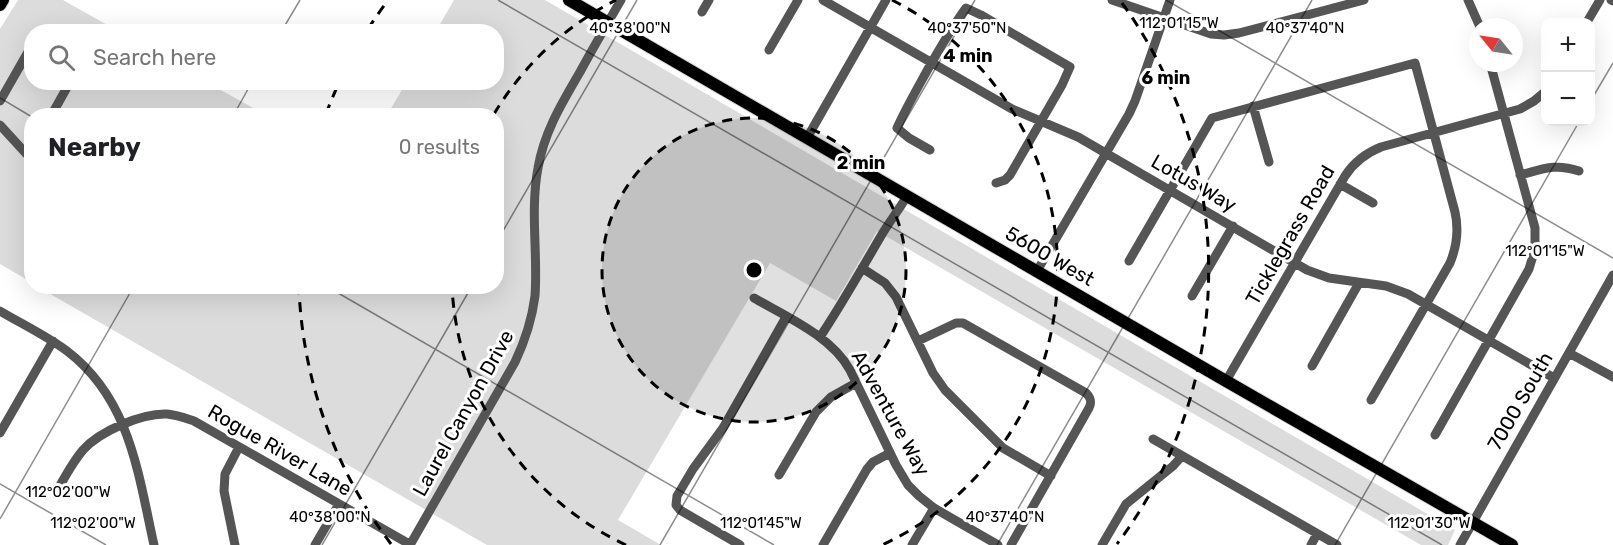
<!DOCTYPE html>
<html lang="en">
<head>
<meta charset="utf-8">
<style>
	body { margin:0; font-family:Rubik,sans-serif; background:#f2f2f2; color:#202124 }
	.controls { position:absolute; right:18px; top:18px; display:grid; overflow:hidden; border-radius:12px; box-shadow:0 6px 24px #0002 }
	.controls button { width:54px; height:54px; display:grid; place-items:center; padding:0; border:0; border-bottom:2px solid #e0e0e0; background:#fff; color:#202124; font:30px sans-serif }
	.compass { position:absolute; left:1469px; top:18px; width:54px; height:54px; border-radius:50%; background:#fff; box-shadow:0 6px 24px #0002; rotate:300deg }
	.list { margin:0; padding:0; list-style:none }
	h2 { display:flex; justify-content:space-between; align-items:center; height:78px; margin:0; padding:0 24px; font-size:26px }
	h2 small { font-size:20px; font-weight:400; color:#757577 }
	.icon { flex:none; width:33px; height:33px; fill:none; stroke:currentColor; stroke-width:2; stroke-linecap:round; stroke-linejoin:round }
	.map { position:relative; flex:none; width:1613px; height:545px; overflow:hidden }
	.search { position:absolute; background:#fff; box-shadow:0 6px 24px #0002; left:24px; top:24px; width:480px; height:66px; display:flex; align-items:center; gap:15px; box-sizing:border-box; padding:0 21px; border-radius:24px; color:#757577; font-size:22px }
	.panel { position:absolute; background:#fff; box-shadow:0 6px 24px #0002; left:24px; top:108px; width:480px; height:186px; border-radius:24px }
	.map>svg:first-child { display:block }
	.green { fill:#dcdcdc }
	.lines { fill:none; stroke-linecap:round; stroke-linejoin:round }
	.major-casing { stroke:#dbdbdb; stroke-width:14 }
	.minor { stroke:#555; stroke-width:9 }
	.major { stroke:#000; stroke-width:12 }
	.ticks { fill:none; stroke:#000; stroke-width:1.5; stroke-opacity:0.45 }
	.ring { fill:none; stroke:#000; stroke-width:3; stroke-dasharray:10 8 }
	.labels { text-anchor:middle; stroke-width:6; stroke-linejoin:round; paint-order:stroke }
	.street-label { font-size:20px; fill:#000; stroke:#fff }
	.ticks-label { font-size:15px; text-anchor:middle; fill:#000; stroke:#fff; stroke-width:6; stroke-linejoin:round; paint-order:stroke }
	.centre { fill:#000; stroke:#fff; stroke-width:3 }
	.ring-label { font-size:18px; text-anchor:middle; font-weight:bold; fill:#000; stroke:#fff; stroke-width:6; stroke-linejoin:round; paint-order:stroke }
</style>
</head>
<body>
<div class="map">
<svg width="1613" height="545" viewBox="0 0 1613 545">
	<rect width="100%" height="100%" fill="#fff"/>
	<path class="green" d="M18,0H63L118,31L32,32V82L208,83L266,115L32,116L31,282L0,264V29Z
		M454,0H545L1455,530L1448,545H1421L877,231L836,301L770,263L618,520L661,545H487L38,287L496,286V116L387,115L406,83L496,82V32L436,31Z"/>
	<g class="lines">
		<defs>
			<path id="major" d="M569,0L1226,381L1512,545
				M0,5L3,0"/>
		</defs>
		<use href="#major" class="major-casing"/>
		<path class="minor" d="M823,0L1012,109L1078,137L1307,270L1329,278L1386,286L1408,294L1554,378
			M1112,0L1211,34L1224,35L1239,33L1364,0
			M1468,0L1480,27
			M1611,0L1613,1
			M702,12L709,0
			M1587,22L1600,0
			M769,50L798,0
			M0,101L32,45
			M1253,106L1269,162
			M51,116L70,82
			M0,125L32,160
			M807,138L886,0
			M930,150L909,138L897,128C906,108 917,89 928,69C940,48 952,27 966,8L981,15L1070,67L1062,85L1010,175L1005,180L996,183
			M1520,175C1543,169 1555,163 1579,171
			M1340,184L1373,203
			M1129,261L1212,118L1415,63L1455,212C1459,230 1457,246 1450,263L1371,400
			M862,268L885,283L896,297L933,373L945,390L1003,448L1051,476
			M1037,271L1129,114L1135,101L1170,0
			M1192,296L1233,226
			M754,298C787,317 831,336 850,370L896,465L908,485L919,496L934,508L998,545
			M0,311C22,324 47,336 67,351C130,399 138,473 154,545
			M820,337C842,304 861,270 881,236C889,222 899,210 907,196
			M918,341L956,323H963L1086,393C1091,398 1092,402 1089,408L1011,545
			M1569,353L1613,377
			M1312,366L1359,283
			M1226,381L1345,176C1354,162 1366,153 1381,147L1520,109L1534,101L1546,91
			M0,433L53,341
			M1435,435L1529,269L1535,249V228L1490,63
			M1153,439L1337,545
			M779,475L816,412L831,397L856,383
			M56,493C64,478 72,463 83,450C100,431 142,413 167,414C177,415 185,418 194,421L411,545
			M235,545L224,491L225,474L239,447
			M315,545L339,504
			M410,545L515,362C525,341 532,319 535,296C538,254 530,210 538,168C544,132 562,103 580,72C593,48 607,24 621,0
			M740,545L680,510L676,505L677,496L693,469L723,428L786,317
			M823,545L867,469L873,462L890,453
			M912,545L934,508
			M1102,545L1126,504L1173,466L1182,456
			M1311,545L1317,534
			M1460,545L1613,275"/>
		<use href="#major" class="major"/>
	</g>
	<path class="ticks" d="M498,0L1442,545M1166,0L1613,258M281,32L300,0M0,98L32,117M1590,102L1613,63M233,116L252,82M496,243L637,0M326,286L774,545M0,484L106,545M0,519L134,286M322,545L472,286M660,545L975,0M997,545L1312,0M1335,545L1579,122"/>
	<circle cx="754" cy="270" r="152" fill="#000" fill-opacity=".12"/>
	<g class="ring">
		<circle cx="754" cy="270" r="152"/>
		<path d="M626 545A303 303 0 0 1 452 288M494 114A303 303 0 0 1 616 0M892 0A303 303 0 0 1 882 545"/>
		<path d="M391 544A455 455 0 0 1 299 290M326 114A455 455 0 0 1 338 85M368 29A455 455 0 0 1 386 3M1122 3A455 455 0 0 1 1117 544"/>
	</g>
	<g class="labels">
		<g class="street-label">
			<text transform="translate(1194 183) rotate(30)" y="7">Lotus Way</text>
			<text transform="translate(1290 235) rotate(-60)" y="7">Ticklegrass Road</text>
			<text transform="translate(1050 256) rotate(30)" y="7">5600 West</text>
			<text transform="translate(1520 401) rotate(-60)" y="7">7000 South</text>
			<text transform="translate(463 413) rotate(-61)" y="7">Laurel Canyon Drive</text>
			<text transform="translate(891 413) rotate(61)" y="7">Adventure Way</text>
			<text transform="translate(280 450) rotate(30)" y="7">Rogue River Lane</text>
		</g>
	</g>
	<g class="ticks-label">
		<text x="1179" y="28">112°01'15"W</text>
		<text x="630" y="33">40°38'00"N</text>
		<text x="967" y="33">40°37'50"N</text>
		<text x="1305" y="33">40°37'40"N</text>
		<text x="1545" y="256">112°01'15"W</text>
		<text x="68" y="497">112°02'00"W</text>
		<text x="330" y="522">40°38'00"N</text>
		<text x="1005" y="522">40°37'40"N</text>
		<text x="93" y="528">112°02'00"W</text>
		<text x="761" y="528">112°01'45"W</text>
		<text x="1429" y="528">112°01'30"W</text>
	</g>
	<circle cx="754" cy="270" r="9" class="centre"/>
	<g class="ring-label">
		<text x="968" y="62">4 min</text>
		<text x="1166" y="84">6 min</text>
		<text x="861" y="169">2 min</text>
	</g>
</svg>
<div class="controls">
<button>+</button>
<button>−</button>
</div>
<svg class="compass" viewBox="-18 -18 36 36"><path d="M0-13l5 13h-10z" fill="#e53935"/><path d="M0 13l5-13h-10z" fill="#757577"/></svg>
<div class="search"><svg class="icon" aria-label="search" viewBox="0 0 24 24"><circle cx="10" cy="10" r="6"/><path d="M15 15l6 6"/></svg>Search here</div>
<section class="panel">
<h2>Nearby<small>0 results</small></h2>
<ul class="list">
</ul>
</section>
</div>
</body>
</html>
